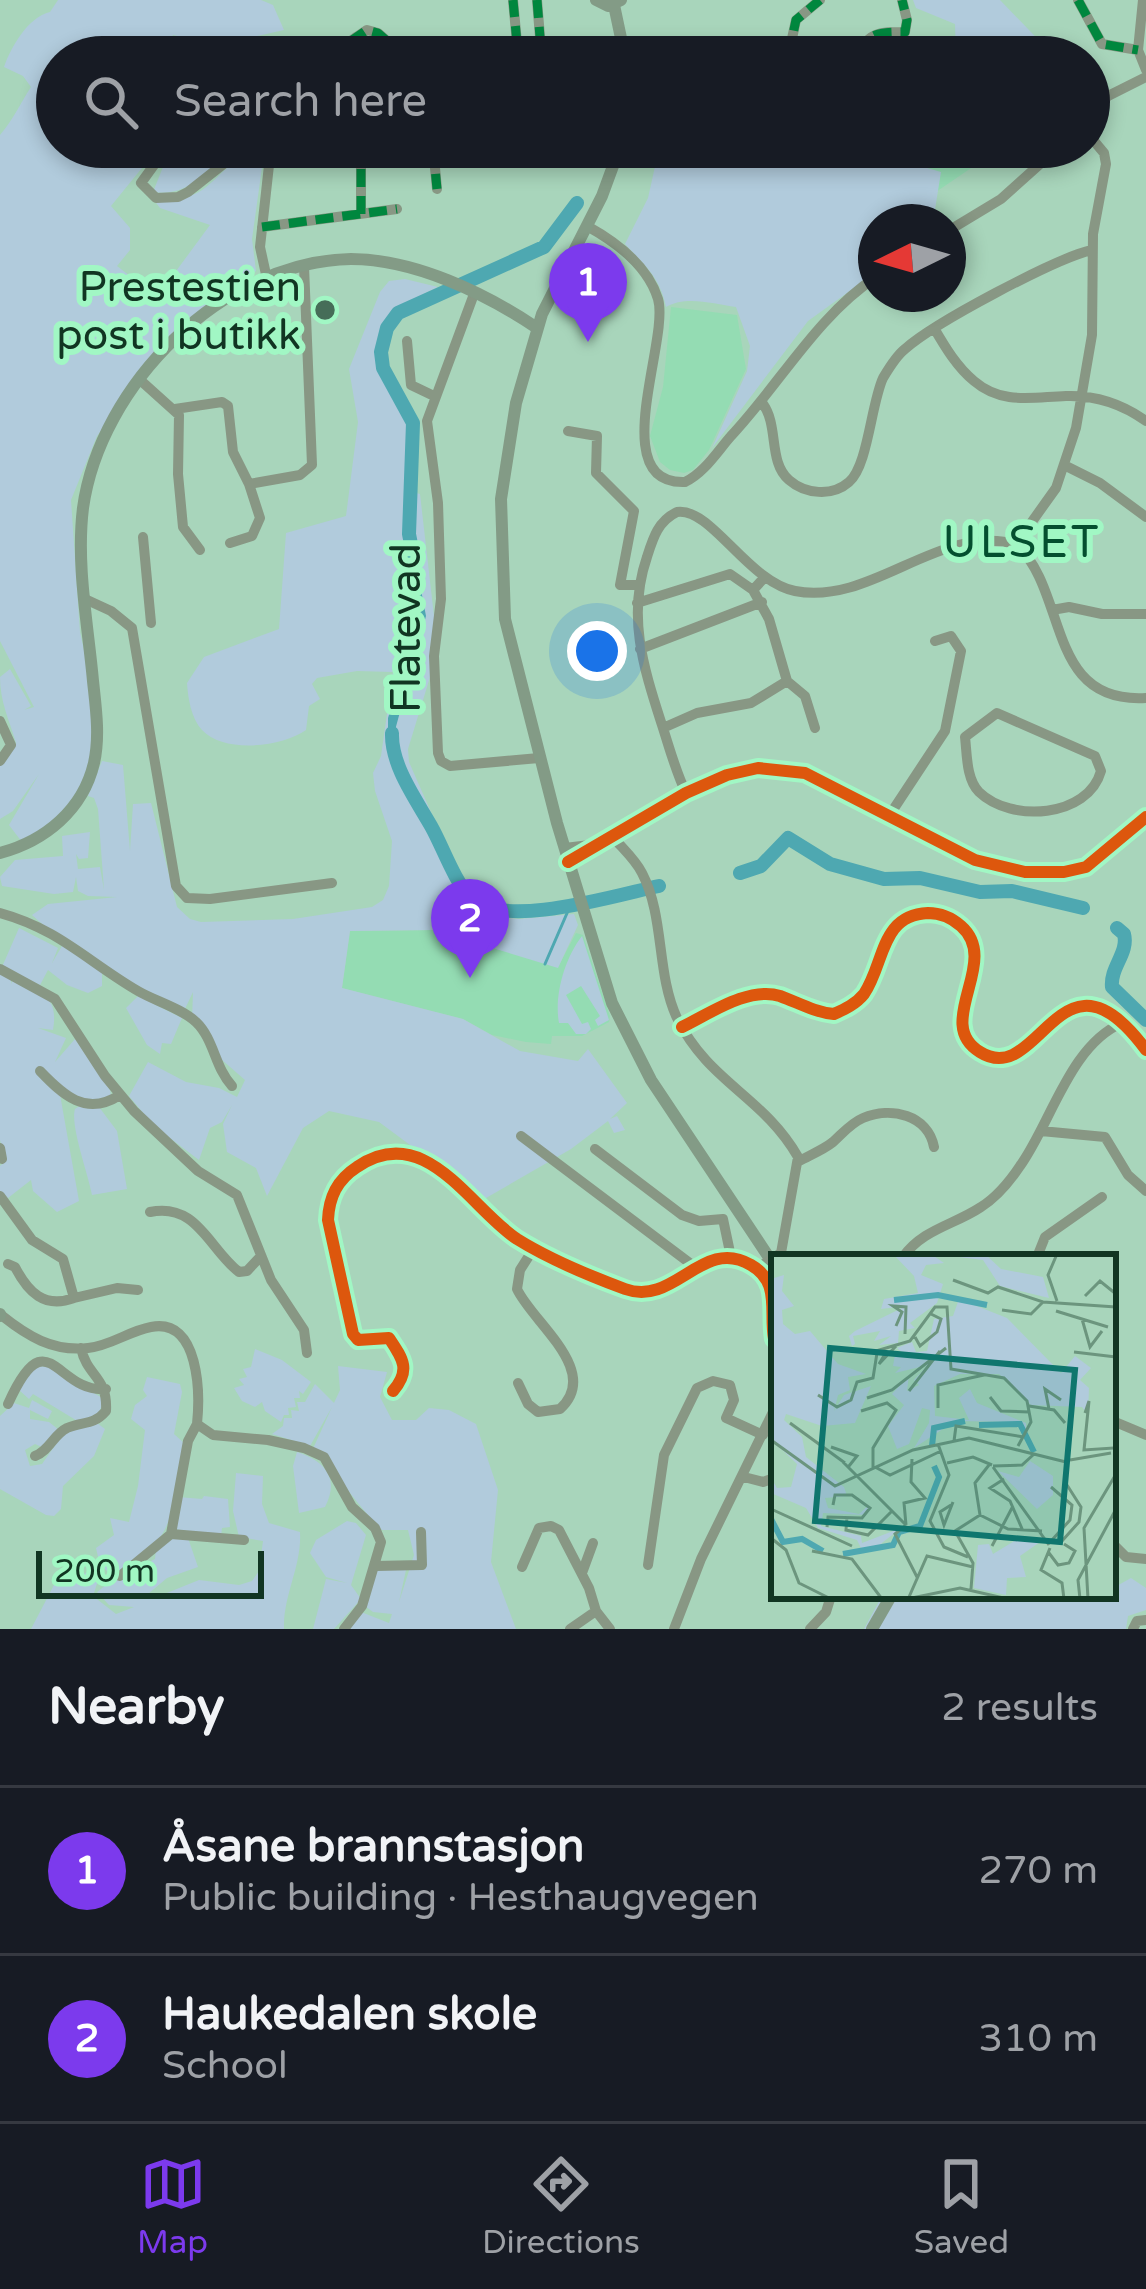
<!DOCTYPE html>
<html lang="en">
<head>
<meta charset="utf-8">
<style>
	body { margin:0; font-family:"Varela Round",sans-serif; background:#242831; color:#f1f3f6 }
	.compass { position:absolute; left:858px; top:204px; width:108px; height:108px; border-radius:50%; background:#171b24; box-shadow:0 6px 18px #0003; rotate:265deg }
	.scale { position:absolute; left:36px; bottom:30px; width:228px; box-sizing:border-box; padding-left:12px; border:6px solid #113522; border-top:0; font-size:33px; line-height:42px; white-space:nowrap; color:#113522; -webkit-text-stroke:9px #a1f7c4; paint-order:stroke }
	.you { position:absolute; left:597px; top:651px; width:42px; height:42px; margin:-30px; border:9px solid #fff; border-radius:50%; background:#1a73e8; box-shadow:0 0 0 18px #1a73e833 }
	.badge { display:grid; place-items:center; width:78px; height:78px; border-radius:50%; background:#7c3aed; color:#fff; font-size:39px; font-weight:700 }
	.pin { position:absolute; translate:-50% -99px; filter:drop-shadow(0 3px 6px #0008) }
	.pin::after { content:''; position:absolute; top:63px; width:42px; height:36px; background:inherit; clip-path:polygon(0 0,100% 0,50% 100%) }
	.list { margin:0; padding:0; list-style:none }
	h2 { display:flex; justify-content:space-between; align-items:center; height:156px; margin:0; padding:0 48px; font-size:51px }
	h2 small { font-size:39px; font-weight:400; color:#9ea1a6 }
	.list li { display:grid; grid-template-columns:78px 1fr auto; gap:36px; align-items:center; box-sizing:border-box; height:168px; padding:0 48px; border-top:3px solid #363941 }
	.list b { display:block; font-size:45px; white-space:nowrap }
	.list p { margin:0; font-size:39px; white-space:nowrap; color:#9ea1a6 }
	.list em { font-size:39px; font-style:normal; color:#9ea1a6 }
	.icon { flex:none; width:66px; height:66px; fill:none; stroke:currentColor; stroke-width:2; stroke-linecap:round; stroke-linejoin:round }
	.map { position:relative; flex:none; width:1146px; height:1629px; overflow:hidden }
	.search { position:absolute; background:#171b24; box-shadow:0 6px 18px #0003; left:36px; right:36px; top:36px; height:132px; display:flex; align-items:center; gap:30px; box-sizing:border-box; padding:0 42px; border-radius:66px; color:#9ea1a6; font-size:45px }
	.sheet { height:492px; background:#171b24 }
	nav { display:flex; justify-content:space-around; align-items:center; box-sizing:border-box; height:168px; border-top:3px solid #363941; background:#171b24; font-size:33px; color:#9ea1a6 }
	nav a { display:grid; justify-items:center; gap:6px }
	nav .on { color:#7c3aed }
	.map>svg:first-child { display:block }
	.built { fill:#94dcb3 }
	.green { fill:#b1cbdc }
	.water { fill:#4ea8b1 }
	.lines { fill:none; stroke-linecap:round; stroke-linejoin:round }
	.stream { stroke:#4ea8b1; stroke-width:3 }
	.river { stroke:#4ea8b1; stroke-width:14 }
	.minor { stroke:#889784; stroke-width:10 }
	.major { stroke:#839b86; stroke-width:12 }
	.minor-bridge { stroke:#889784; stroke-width:10 }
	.quiet { stroke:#00873e; stroke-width:9; stroke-dasharray:18 9; stroke-linecap:butt }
	.cycleway-casing { stroke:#a1f7c4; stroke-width:20 }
	.cycleway { stroke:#dd570d; stroke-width:12 }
	.poi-dot { fill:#466d58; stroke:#a1f7c4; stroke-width:4.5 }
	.labels { text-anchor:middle; stroke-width:12; stroke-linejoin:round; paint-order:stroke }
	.poi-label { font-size:42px; fill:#113522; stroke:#a1f7c4; text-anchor:end }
	.street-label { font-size:42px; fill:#113522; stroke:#a1f7c4 }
	.neighbourhood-label { font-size:45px; letter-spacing:3px; fill:#044f2f; stroke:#a1f7c4 }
	.inset-river { fill:none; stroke:#4ea8b1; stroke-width:6 }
	.inset-road { fill:none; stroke:#6c957e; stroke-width:3 }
	.view { fill:#0f766e; fill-opacity:0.15; stroke:#0f766e; stroke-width:6 }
	.inset-edge { fill:none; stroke:#113522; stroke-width:6 }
</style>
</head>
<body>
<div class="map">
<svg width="1146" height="1629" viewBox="0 0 1146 1629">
	<rect width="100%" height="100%" fill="#a8d5bb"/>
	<path class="built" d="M897,147H1002L930,196Z
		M671,307L737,315L746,369L709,450L693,470L684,473L670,470L660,462L650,436L663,387Z
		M434,930L558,967L576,933L583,935L610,1016L609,1022L582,1036H552L551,1044L526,1042L492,1035L463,1019L342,988L350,931Z"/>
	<path class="green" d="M58,0H261L273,5L284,30L249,38L258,57H223L216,46L173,35L164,57H57V147H159L111,206L130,228V250L117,266L152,293L168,282L210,225L160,208L151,196C206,207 207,179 248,151L264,153L252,239L256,271L218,300L137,385L97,436L71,500L80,632L91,682L96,742L73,810L25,846L9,825L39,774L13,811L0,819V764L16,743C9,719 0,702 0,677L10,669L31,706L24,710L34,707L0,641V135C13,120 20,104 31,87L23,76L4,67C11,47 28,17 50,12Z
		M913,0H1000L1055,57H956L955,24L916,8Z
		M171,147H238C212,168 188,198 153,192Z
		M667,147H899L910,163L941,172L933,222H876V272L808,321L712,448L747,371L750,346L736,307C714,304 686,295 666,307C660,277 645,266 625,244L648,198L656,162Z
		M405,279L438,287C397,307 380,314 376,363L411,425L409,491L420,494L438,651L408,749L409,762L470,901L496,917L519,919L574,914L578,925L558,968L434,930L350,931L342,988L463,1019L520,1051L578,1061L588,1049L627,1103L610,1119L617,1116L625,1130L614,1133L608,1121L571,1149L479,1202L452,1176L379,1122L329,1111L303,1128L267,1196L256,1168L227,1152L223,1124L232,1105L222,1122L210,1128L199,1160L154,1126L129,1096L148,1062L186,1082L219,1088L237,1097L245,1080L221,1059L192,1020L193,992L184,1011L102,973V986L88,993L67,985L48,970L40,985L2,967L19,928L58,948L52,963L62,946H67L32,915L48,904L117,897L88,896L78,891L76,877L73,892L54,894L2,886L0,877L15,860L63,856L62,836L90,832L88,858L79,859L76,854L78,869L100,867L104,890L98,809L94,798L88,796L102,761L123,765L130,851L133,804L151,803L177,907L190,919L201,922L293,919L372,907L383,900L389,886L392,841L375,791L373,773L381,756L393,672L357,671L317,678L312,684L320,699L309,706L306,730C282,747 224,754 202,730C191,718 188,698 187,683L204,657L279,629L286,533L346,516L358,422L349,369L380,292L389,281Z
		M582,936L609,1020L598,1026L595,1020L600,1016L581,986L566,995L582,1024L588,1022L591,1029L586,1034H576L568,1023H559C554,997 564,959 582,936Z
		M0,973L11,978V984L13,979C41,996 59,994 53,1030L38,1028L66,1038L55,1062L75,1039L110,1090L111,1096L88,1102L59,1089L79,1201L57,1212L33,1191L31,1180L8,1198L0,1191V1166L6,1161L0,1140Z
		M138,996L182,1018L171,1044L162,1043L160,1054L147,1045L126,1008Z
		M81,1105L99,1107L117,1131L127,1189L92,1195C88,1173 70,1126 75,1109Z
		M255,1349L282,1360L311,1382L303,1394L299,1391L300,1398H294L296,1407L288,1408L289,1415H284L281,1422L265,1411L262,1402L255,1407L242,1401L234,1388L244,1385L239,1379L247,1377L243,1369L251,1367Z
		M31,1365L49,1367L104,1399L98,1415L79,1422L33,1394L29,1399L19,1390Z
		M338,1366L387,1372L380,1397L392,1420H416L429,1408L449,1410L476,1424L498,1490L491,1562L516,1629H348L361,1612L389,1623L392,1614L373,1612L365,1606L377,1569L406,1570L399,1602L414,1555L408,1530H382C357,1506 339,1473 311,1453L332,1407L310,1446L272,1434L283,1426L284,1418H292L291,1410L299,1411L297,1402H305L315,1384L334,1403L340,1390Z
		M147,1377L180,1384L182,1392L174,1434L184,1443C172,1509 179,1540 113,1576L100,1565L96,1548L114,1535L110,1518L129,1522L138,1486L145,1430L131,1419L135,1405L147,1396L143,1390Z
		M32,1400L52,1411L48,1419L30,1410V1419L49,1422L59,1430L44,1448L35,1444L25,1450L30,1466L42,1464L63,1434L97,1423L105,1429L94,1456L63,1486L61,1509L54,1516L46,1515L0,1489V1416L14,1403L29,1408Z
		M297,1452C325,1461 340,1478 325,1507L299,1513L293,1466Z
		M236,1473L263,1476L262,1504L269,1523L300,1532C302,1566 283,1595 284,1629H31L55,1583L102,1568L93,1596L116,1614L134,1607L109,1605L97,1592L111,1581L155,1559L156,1549L177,1536L188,1538L198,1567L167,1578L148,1594L152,1599L199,1580L239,1585L252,1581L259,1571L263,1541L239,1537L233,1511Z
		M204,1496L228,1499L230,1527L222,1528L221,1536L174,1529L178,1497L202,1499Z
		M347,1521L356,1523L366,1535L351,1585L361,1599L334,1629H313L326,1579L347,1583L326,1577L310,1553L316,1540Z
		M1131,1578L1146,1588V1610L1128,1616L1126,1629H864L882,1596H1113V1588Z"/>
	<path class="water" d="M412,543L426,616L394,734L395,747L388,746V718L418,624L408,550Z"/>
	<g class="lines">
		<path class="stream" d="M545,964L571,904"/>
		<path class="river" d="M414,560L409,534L413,423L383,368L381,352L387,328L398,313L544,247L577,203
			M392,733C391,765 415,798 431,826C443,847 454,881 471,898C503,930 617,895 659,886
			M740,873L761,866L788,838L830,864L884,879L920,878L980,892L1012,891L1083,908
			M1117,928L1124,934C1129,953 1110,967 1112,987L1146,1020"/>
		<path class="minor" d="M537,0L540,37
			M1078,0L1102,44L1138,50
			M1143,0L1138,50L1146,70
			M356,37L359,57
			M856,55C869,32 879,32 905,32L907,20L902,0
			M327,57L367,30L378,33L405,57
			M409,57L517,43L513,0
			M788,57L796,20L820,0
			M1089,117L1108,96L1146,77
			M167,147L141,183L156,198L178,197L188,192L245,147
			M433,147L437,189
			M361,214V162
			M587,226C616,242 648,266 658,299C670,340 605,485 685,482
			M262,227L397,209
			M948,231L1001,199L1059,147
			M267,279L260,247L271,147
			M474,294L427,421L438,503L441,599L434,656L438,753L441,761L450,766L539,758
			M934,328C945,347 957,367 974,381C1002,405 1032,397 1066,396C1096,395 1121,403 1146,421
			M407,341L411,385L434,396
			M139,379L179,415L178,474L183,527L200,550
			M763,404C779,426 768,462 789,480C805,494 832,497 849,482C868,466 871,404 883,378C889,368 896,356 905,349C934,323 1056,258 1092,250
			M175,409L222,402L228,406L233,452L249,484
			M568,431L597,436L596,473L634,511L620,585H639
			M1066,466L1100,483L1146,517
			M685,482C704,473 717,452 731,436C779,385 817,316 876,277
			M677,512C711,507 747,581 795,591C872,606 939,523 1016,544C1069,592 1045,704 1146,698
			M677,512C658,521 653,538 647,557C627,615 643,666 661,722C669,746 675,770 686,793
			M143,537L151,623
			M230,543L252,536L260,518L249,484L300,475L312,465L304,266
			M1016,544L1056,488L1076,428L1092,335L1093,234L1106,164L1104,153L1089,135
			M764,578L753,590L769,619L787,681L805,696L815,728
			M85,599L111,611L132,628L176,886L187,898L210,899L332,883
			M637,603L730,574L753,590
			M1052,610L1069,607L1102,614H1146
			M640,649L762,602
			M997,713L1095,756L1101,771C1088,818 1011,823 979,792C966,779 967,753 965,737Z
			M0,721L11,745L0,761
			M663,728L697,713L751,703L787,681
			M889,816L945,731L961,651L951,636L935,641
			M612,836C622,848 635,859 642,873C665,917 656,973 677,1018C709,1083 763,1096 798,1157L781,1253L775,1257
			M565,848L598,844
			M568,862L686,793L727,775L758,768L805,773L975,860L1025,872H1064L1086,867L1146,817
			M0,913C59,929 88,962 138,991C155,1001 181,1008 196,1022C214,1039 215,1068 232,1086
			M0,969L55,999L105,1076L134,1111L198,1171L237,1195L271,1280L304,1330L307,1353
			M682,1027C709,1014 749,986 780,996C799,1003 814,1012 834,1014C845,1009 856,1004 864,994C885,963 880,915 928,913C940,913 952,918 961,926C1002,962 932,1023 980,1052C1040,1090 1060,933 1146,1050
			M40,1071C63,1095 86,1117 120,1095
			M1041,1131L1105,1137L1128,1175L1146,1191
			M521,1136L695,1267
			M0,1148L2,1159
			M595,1149L682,1215L699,1221L723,1219L731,1257
			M799,1161C810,1155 823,1150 833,1142C843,1133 851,1123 863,1118C891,1106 928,1115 934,1147
			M0,1196L32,1240L63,1259L74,1298C44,1309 28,1292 15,1267L8,1264
			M150,1212C197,1202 209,1249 239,1272L247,1271L261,1256
			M903,1257C923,1229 954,1225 981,1207C997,1197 1010,1181 1020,1166C1051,1123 1070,1045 1122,1023
			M1037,1257L1045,1237L1102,1197
			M74,1298L117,1288L138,1290
			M1,1315C27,1336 53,1352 88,1348C110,1346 129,1331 151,1327C200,1317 200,1395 197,1424L213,1435L268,1440L304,1448L324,1457L352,1507L375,1528L381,1542L362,1606L344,1629
			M518,1383L528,1404L538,1412L560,1409C602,1371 532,1322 517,1289L520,1270L534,1248
			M393,1391C411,1370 403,1359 389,1338L358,1340L353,1334L328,1220C329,1197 337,1180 357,1167C425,1120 470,1208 517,1239C549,1259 590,1276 625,1289C675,1307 702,1236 751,1265C781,1282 769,1312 774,1339
			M8,1404C48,1315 56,1394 106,1389
			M1113,1421L1146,1435
			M35,1456C50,1450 53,1435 67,1428C83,1421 93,1426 106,1411C108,1376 87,1377 81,1348
			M744,1477L763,1482L774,1478
			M171,1534L244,1540
			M1113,1544L1126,1557L1146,1559
			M648,1565L664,1455L697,1388L713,1381L730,1385L734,1400L726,1418L763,1435
			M376,1566L422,1565L421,1532
			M522,1567L539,1528L551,1526L559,1530L589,1588L596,1611L610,1629
			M582,1573L593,1543
			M120,1576L171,1534L188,1441L197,1424
			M570,1629L596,1611
			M674,1629L701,1559L774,1410
			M810,1629L826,1612L831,1596
			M1133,1629L1137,1621L1146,1620"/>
		<path class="major" d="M596,0L608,6L621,0
			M614,5L625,57
			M620,147L602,196L542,314L516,403L501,499L505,619L557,823L612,1003L651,1080L774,1265
			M0,853C45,841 83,810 94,763C100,736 96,709 93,681C88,625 76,565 83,508C100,385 223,261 351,259C414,259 485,293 537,328
			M0,1314V1316
			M872,1629L891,1596"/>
		<path class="minor-bridge" d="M762,1265L774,1258"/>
		<path class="quiet" d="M537,0L540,37
			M1078,0L1102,44L1138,50
			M856,55C869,32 879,32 905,32L907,20L902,0
			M327,57L367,30L378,33L405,57
			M409,57L517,43L513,0
			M788,57L796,20L820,0
			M433,147L437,189
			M361,214V162
			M262,227L397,209"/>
		<defs>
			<path id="cycleway" d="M568,862L686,793L727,775L758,768L805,773L975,860L1025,872H1064L1086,867L1146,817
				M682,1027C709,1014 749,986 780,996C799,1003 814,1012 834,1014C845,1009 856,1004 864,994C885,963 880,915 928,913C940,913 952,918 961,926C1002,962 932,1023 980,1052C1040,1090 1060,933 1146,1050
				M393,1391C411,1370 403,1359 389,1338L358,1340L353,1334L328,1220C329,1197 337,1180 357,1167C425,1120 470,1208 517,1239C549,1259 590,1276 625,1289C675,1307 702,1236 751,1265C781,1282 769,1312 774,1339"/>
		</defs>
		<use href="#cycleway" class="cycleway-casing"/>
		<use href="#cycleway" class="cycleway"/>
	</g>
	<circle class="poi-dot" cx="325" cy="310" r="12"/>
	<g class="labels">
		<g class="poi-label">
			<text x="301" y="301">Prestestien<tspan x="301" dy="48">post i butikk</tspan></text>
		</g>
		<g class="street-label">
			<text transform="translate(405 628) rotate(-90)" y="15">Flatevad</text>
		</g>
		<g class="neighbourhood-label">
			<text x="1022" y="557">ULSET</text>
		</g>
	</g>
	<g transform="translate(771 1254)">
		<rect width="345" height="345" fill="#a8d5bb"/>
		<path d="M122,0H160L173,9L155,11L150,21L172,30L166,49L139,69L144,74L128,77L127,89L108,91L120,82L103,87L109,77L82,82L84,90L81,92L78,82L84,77L135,52L110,55L113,45L147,39L143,22ZM164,0H214L230,15L272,23L278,44L229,32L212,6ZM13,21L11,37L23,52L11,56L12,70L24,80L39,77L67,110L95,120L77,123L79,136L67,141L63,157L73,141L100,132L84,169L51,172L15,160L13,166L31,183L35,203L73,233L76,242L54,244L57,254L88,260L98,251L95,261L52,259L50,272L90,282L91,289L130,274L102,296L83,298L90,294L86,286L47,274L35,254L0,239V224L6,234L20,233L26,210L0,185V25ZM188,45L236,64L290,119L304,102L320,114L309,126L318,134L317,160L311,153L260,151L228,120H189L163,132L164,162L198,166L188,144L199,135L206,149L255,169V178L244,168L184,167L143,194L158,169L159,156L151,154L138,190L126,195L117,172L133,151L121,140L138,121L136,137L148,131L143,126L157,111L124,119L130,113L122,112L124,101L133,100L126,94L141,88L145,98L156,97L163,65L182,62ZM259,207L282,222V241L266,255L227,217L248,223ZM250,283L269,288L249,302L255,323L236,324L235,341L203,334L207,291L218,290L222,300Z" fill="#b1cbdc"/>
		<path class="inset-river" d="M123,46L167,41L216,51M208,171L249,170L263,198M161,192L163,174L194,167M0,265L12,288L31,285L52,297M72,300L122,291L128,278L149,272L168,223L163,212"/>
		<path class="inset-road" d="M182,26L217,39L227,33L272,48L345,53M314,42L329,27L345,40M286,47L277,21L286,0M231,56L260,60L272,48M285,57L337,73M311,65L319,93L331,77M125,72L131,58L122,52L135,53L134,80M144,83L149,92L166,78L170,65L160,60M105,97L139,87L164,53H176L180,115L233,124L256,147L260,168L247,192M303,98L345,103M114,100L108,110L125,92M138,137L169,97M47,141L66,153L80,146L86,128L102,124L106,99M219,143L230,157L258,158M96,144L121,136L175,94M258,152L283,156L294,169M167,154V131L213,121M278,155L274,135L290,146M90,157L116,149L125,156L102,194V214M314,159L318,147L313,196L343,194M19,169L74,209M0,186L64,232L142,196L198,184L295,208M183,187L185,172L253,183M167,190L178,221L159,267L173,293L197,303M60,193L86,202L78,212M299,206L340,199M72,208L135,271M176,209L202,203L221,211M222,212L251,211L262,201M104,213L119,221L170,197M222,213L278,291M233,225L219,234L239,247L252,277M280,233L301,251L299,266L281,286M180,251L169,258L173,271L182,248M0,255L81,292M209,261L237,275L271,277M76,263L75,276L97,281L120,258M135,271L133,249L154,244L140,228L141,205M135,271L124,280L146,323M56,273L57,263L91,264L99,254L81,241H64L62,251M0,284L15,296L28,329L60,345M277,287H291L308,268L310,253L296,231M221,292L242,252M279,294L270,316L291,329L293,345M41,297L81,305L111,345M278,299L287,311L298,309L304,297L293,290M200,335L202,309L184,277L209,261L204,229L218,211M138,343L156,302L202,313M136,345L189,334L237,345M309,345L307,326L345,255M317,345L313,274L345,220"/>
		<path class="view" d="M59,94L304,116L289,288L44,267Z"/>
		<rect width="345" height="345" class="inset-edge"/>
	</g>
</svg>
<svg class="compass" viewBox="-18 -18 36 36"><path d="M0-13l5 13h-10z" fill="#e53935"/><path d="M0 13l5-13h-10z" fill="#9ea1a6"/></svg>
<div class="scale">200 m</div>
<div class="you"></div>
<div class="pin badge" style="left:588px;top:342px">1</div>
<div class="pin badge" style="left:470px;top:978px">2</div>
<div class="search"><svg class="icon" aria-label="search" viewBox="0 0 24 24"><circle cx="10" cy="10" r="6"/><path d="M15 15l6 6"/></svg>Search here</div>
</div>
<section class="sheet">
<h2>Nearby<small>2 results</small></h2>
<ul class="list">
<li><span class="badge">1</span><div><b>Åsane brannstasjon</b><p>Public building · Hesthaugvegen</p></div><em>270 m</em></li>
<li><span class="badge">2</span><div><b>Haukedalen skole</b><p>School</p></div><em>310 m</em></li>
</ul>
</section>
<nav>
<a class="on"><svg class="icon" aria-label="map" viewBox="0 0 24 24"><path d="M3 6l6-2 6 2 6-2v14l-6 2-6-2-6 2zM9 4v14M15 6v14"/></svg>Map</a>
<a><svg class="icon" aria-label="directions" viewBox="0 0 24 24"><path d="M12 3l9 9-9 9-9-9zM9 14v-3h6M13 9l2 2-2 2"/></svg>Directions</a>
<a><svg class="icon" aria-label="saved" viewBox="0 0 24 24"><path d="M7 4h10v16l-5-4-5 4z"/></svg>Saved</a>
</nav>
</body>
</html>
